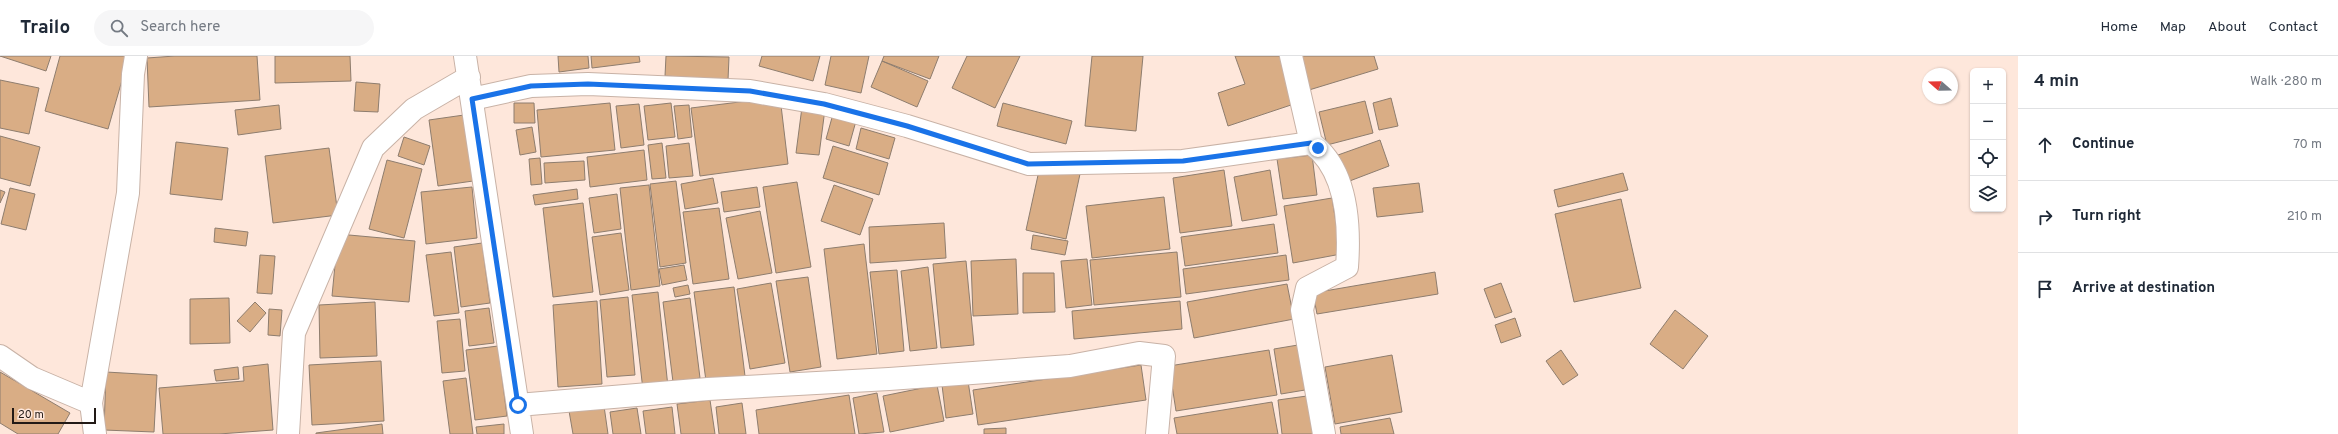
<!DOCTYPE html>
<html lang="en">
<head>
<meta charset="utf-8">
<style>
	body { margin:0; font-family:Overpass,sans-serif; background:#f6f6f7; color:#1f2937 }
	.controls { position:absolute; right:12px; top:12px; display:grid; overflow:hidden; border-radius:6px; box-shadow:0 1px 3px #0004 }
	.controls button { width:36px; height:36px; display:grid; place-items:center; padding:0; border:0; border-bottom:1px solid #e0e1e3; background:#fff; color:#1f2937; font:20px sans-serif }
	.compass { position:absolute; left:1922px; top:12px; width:36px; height:36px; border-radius:50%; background:#fff; box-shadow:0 1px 3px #0004; rotate:290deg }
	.scale { position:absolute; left:12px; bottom:10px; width:84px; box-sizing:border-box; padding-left:4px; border:2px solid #221a16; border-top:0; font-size:11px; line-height:14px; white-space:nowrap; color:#221a16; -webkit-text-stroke:3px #fee7db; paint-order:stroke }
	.stop { position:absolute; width:12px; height:12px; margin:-9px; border:3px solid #1a73e8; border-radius:50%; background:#fff }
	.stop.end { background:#1a73e8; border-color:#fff; box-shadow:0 1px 4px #0008 }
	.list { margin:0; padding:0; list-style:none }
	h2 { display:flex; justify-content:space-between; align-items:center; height:52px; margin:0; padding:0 16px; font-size:17px }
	h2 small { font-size:13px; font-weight:400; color:#747a83 }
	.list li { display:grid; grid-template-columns:26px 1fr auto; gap:12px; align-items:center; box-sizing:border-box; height:72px; padding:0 16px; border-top:1px solid #e0e1e3 }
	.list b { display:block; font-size:15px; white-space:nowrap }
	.list em { font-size:13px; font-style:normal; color:#747a83 }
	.icon { flex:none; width:22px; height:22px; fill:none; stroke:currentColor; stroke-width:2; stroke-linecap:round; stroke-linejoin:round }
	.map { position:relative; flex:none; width:2018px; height:378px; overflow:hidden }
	header { display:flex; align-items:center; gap:24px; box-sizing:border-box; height:56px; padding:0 20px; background:#fff; border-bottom:1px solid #e0e1e3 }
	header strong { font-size:19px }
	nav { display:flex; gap:22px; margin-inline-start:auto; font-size:14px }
	.search { width:280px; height:36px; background:#f6f6f7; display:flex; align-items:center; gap:10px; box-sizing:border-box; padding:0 14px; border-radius:22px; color:#747a83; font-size:15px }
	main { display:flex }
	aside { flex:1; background:#fff }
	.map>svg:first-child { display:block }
	.building { fill:#d9ad85; stroke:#8e7d6e }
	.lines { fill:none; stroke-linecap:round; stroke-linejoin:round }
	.minor-casing { stroke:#c8b2a6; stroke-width:24 }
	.minor { stroke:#fff; stroke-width:22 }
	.route { stroke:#1a73e8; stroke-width:5 }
</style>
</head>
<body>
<header>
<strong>Trailo</strong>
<div class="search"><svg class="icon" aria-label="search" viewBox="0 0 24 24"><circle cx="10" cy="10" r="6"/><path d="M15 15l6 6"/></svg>Search here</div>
<nav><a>Home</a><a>Map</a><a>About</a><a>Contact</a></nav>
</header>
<main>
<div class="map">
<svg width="2018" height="378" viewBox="0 0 2018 378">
	<rect width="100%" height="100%" fill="#fee7db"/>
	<path class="building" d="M0,0H51L46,15Z
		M60,0H129L108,73L45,55Z
		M175,0H257L260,44L149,51L147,2Z
		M275,0H350L351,25L275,27Z
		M558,0H588L589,12L559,16Z
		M591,0H639L640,6L592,12Z
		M666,0L729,1L728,24L665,20Z
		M762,0H820L813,25L759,10Z
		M831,0H869L861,37L825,29Z
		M884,0H939L930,23L882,5Z
		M967,0H1020L995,52L952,32Z
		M1092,0H1143L1136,75L1085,70Z
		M1235,0H1285L1300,46L1228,70L1218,37L1245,28Z
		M1299,0H1374L1378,13L1309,34Z
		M882,5L928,25L917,51L871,31Z
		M0,24L39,32L29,78L0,72Z
		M356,26L380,28L378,56L354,55Z
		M780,41L788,108L700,120L691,52Z
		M1391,42L1398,70L1379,74L1373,47Z
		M1365,45L1373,77L1327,89L1319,56Z
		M514,47H534L535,67H514Z
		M610,47L615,94L541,101L537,54Z
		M671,47L675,81L648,84L644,50Z
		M1003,47L1072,65L1066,88L997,70Z
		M639,48L644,89L621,92L616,50Z
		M279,49L281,73L238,79L235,54Z
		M689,49L692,81L678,83L674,50Z
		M802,51L825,53L819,99L796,97Z
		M833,58L856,65L849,90L826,83Z
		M464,59L473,125L438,130L429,64Z
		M532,71L536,96L520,99L516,74Z
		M861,72L895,82L889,103L856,93Z
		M0,80L40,91L30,130L0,122Z
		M404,81L430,90L424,109L398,100Z
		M1380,84L1389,110L1347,126L1338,99Z
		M176,86L228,92L222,144L170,138Z
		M662,87L666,122L652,123L648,89Z
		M689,87L693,120L669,122L666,90Z
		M833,90L888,107L879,139L823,122Z
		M329,92L338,159L273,167L265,100Z
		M644,94L647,124L590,131L587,101Z
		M1312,99L1317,139L1283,143L1277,103Z
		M540,102L542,128L531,129L529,103Z
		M387,104L422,113L404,182L369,173Z
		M584,105L585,124L545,127L544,107Z
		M1040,110L1080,118L1066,183L1026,174Z
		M1224,114L1232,170L1180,177L1173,122Z
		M1270,114L1277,159L1242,165L1234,121Z
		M1623,117L1628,134L1558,151L1554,134Z
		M713,122L718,147L685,153L681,128Z
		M676,125L686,207L660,211L650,128Z
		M797,126L811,211L776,217L763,131Z
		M1419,127L1423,156L1377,161L1373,132Z
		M649,129L660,230L631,234L620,132Z
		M834,129L873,143L860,179L821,165Z
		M472,131L477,182L426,188L421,136Z
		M757,131L760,151L724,156L721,136Z
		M10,132L35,138L26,174L1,168Z
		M577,133L578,143L535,149L533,139Z
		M0,134L5,136L0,147Z
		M617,138L621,173L594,177L589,142Z
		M1164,141L1170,193L1092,202L1086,150Z
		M1332,142L1341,198L1293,207L1284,150Z
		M1621,143L1641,232L1574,246L1555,158Z
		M583,147L593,236L553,241L543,152Z
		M719,152L729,223L693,228L683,156Z
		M760,155L772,217L738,223L726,162Z
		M944,167L946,202L870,207L869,171Z
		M1274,168L1278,197L1185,210L1181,181Z
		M215,172L248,176L246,190L214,186Z
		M621,177L629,234L600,239L592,181Z
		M338,178L415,185L409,246L332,240Z
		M1033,179L1068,185L1065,199L1031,193Z
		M482,187L490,247L461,251L454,191Z
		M864,188L877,298L837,303L824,193Z
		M451,196L459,257L434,260L426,199Z
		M1177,196L1181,241L1094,249L1090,204Z
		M260,199L275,200L272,238L257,237Z
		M1286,199L1289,224L1186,238L1183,213Z
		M1016,203L1018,258L973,260L971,205Z
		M1087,203L1092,249L1066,252L1061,205Z
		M966,205L974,289L941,292L933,208Z
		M684,209L687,224L662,229L659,213Z
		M928,211L937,292L910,295L901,215Z
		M897,214L904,295L879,298L870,216Z
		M1435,216L1438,238L1317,258L1313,237Z
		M1023,217H1054L1055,256L1023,257Z
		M808,221L821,311L790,316L776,225Z
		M771,227L785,307L750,313L737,233Z
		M1501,227L1512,256L1495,262L1484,233Z
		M1287,228L1294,263L1194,282L1187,246Z
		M688,229L690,238L675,241L673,232Z
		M734,231L745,320L706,325L694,236Z
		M658,236L668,331L643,334L632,239Z
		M628,241L635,319L607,321L600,244Z
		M229,242L230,287L190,288V243Z
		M690,242L700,322L673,326L663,246Z
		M597,245L602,328L558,331L553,249Z
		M1180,245L1182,273L1074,283L1072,255Z
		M255,246L266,257L250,276L237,265Z
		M375,246L377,300L320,302L319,249Z
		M489,252L494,287L469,290L465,255Z
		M269,253L282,254L280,280L268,279Z
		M1675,254L1708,280L1683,313L1650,288Z
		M1515,262L1521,280L1501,287L1495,269Z
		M460,263L465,315L442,317L437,265Z
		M1304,288L1311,333L1281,338L1274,293Z
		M498,290L507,360L475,364L466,294Z
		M1269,294L1277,339L1176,355L1169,310Z
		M1561,294L1578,319L1563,329L1546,305Z
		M1392,299L1402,356L1335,368L1325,311Z
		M381,305L384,365L312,369L309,309Z
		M268,308L273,374L219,378H163L159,332L244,325L243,311Z
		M1141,309L1146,344L978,369L973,334Z
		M238,311L239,323L216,325L214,314Z
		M0,316L70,357L58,378H18L0,367Z
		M106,316L157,319L154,376L104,374Z
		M466,322L473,378H450L443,325Z
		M968,325L973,358L946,362L942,329Z
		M937,329L944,365L890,376L883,340Z
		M877,337L884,376L859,378L853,342Z
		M849,339L855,378H759L756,354Z
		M1314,339L1319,378H1282L1278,344Z
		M710,344L715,378H681L677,348Z
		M1272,346L1278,378H1177L1174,362Z
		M742,347L746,378H719L716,351Z
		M604,350L608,378H573L569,355Z
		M672,351L675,378H646L643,355Z
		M637,352L641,378H613L610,356Z
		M1390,362L1394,378H1341L1340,371Z
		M382,368L383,378H316V377Z
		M504,368V378H477L476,371Z
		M1006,372V378H984V373Z"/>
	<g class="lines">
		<defs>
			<path id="minor" d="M465,0L522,378
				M1291,0L1311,87
				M472,43L531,30L588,28L750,35L824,48L907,70L1029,108L1183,105L1311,87C1348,114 1350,170 1347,211L1307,232L1302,254L1324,378
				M0,300L32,322L91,347
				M518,349L708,333L889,323L1070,310L1139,297L1164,300L1157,378
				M95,378L91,347L128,137L133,18L136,0
				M288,378L294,277L373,92L414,53L469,21"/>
		</defs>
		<use href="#minor" class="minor-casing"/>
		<use href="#minor" class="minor"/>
	</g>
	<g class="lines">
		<path class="route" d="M518,349L472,43L531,30L588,28L750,35L824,48L907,70L1028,108L1183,105L1311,87L1318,92"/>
	</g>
</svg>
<div class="controls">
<button>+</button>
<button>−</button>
<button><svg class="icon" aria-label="locate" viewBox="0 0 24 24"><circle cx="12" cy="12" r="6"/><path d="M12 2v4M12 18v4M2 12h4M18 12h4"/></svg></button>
<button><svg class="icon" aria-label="layers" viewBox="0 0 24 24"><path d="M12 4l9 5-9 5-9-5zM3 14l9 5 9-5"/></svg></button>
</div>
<svg class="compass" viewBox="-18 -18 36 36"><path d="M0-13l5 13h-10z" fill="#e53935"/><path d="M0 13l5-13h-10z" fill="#747a83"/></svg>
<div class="scale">20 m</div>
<div class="stop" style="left:518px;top:349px"></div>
<div class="stop end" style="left:1318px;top:92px"></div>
</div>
<aside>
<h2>4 min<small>Walk · 280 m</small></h2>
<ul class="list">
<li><svg class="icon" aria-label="ahead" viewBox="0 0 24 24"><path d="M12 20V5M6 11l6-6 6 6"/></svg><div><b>Continue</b></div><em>70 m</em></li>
<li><svg class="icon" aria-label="right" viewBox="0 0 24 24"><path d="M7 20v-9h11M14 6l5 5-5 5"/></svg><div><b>Turn right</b></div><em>210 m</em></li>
<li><svg class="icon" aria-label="arrive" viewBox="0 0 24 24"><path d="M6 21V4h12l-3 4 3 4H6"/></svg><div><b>Arrive at destination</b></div></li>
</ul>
</aside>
</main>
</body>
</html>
